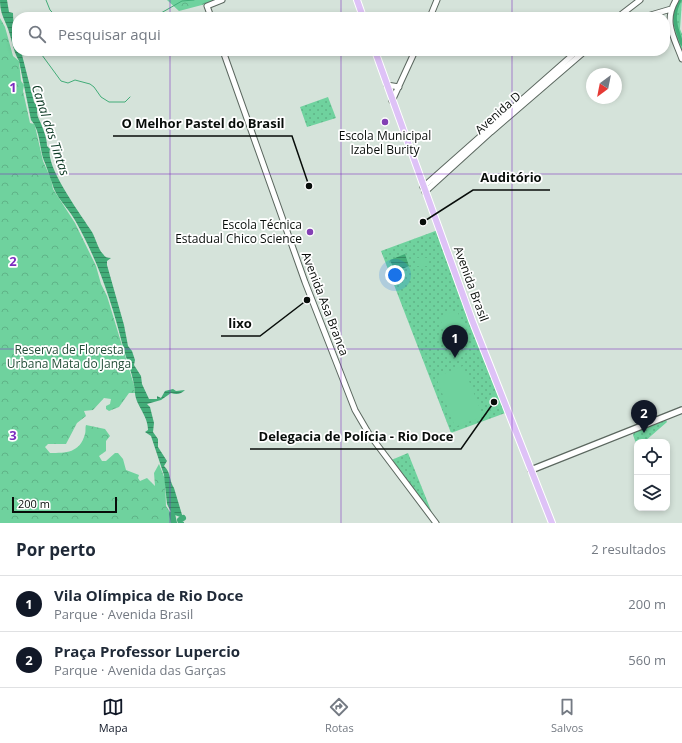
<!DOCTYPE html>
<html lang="pt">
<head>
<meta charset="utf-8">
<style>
	body { margin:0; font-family:"Open Sans",sans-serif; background:#f2f2f3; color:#1f2937 }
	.controls { position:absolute; right:12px; bottom:12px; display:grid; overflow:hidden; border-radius:8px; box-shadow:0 2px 6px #0003 }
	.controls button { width:36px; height:36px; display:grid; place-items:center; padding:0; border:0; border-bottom:1px solid #e0e1e3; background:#fff; color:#1f2937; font:20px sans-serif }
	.compass { position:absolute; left:586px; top:68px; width:36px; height:36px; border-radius:50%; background:#fff; box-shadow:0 2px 6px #0003; rotate:212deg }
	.scale { position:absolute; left:12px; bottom:10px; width:105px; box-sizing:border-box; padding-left:4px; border:2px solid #080d0a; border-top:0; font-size:11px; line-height:14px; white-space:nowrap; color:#080d0a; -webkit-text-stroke:3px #fff; paint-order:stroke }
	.you { position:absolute; left:395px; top:275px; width:14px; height:14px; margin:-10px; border:3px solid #fff; border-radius:50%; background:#1a73e8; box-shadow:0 0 0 6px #1a73e833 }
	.badge { display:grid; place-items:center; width:26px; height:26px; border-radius:50%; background:#111827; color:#fff; font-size:13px; font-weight:700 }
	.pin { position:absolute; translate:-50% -33px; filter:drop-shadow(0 1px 2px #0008) }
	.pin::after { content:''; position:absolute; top:21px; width:14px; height:12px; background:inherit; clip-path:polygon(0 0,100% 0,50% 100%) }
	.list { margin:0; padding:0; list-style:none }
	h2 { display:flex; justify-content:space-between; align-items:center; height:52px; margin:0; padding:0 16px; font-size:17px }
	h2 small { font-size:13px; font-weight:400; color:#747a83 }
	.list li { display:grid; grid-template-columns:26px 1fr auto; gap:12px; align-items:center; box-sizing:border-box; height:56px; padding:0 16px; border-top:1px solid #e0e1e3 }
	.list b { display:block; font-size:15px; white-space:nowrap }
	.list p { margin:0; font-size:13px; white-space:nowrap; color:#747a83 }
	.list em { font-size:13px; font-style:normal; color:#747a83 }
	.icon { flex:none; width:22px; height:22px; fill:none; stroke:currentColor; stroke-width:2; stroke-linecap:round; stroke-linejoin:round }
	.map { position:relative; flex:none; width:682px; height:523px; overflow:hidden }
	.search { position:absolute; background:#fff; box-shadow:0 2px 6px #0003; left:12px; right:12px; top:12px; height:44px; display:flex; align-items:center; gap:10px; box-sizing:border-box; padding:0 14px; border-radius:16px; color:#747a83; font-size:15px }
	.sheet { height:164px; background:#fff }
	nav { display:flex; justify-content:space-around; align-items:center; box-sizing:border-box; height:56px; border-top:1px solid #e0e1e3; background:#fff; font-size:11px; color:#747a83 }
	nav a { display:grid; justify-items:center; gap:2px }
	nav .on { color:#111827 }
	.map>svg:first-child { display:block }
	.grass { fill:url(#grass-dots) }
	.forest { fill:url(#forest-crowns) }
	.pitch { fill:#6fd29e }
	.water { fill:url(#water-rules) }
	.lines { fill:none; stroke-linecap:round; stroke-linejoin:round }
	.stream { stroke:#42ac78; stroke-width:1 }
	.canal { stroke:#42ac78; stroke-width:3.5 }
	.river { stroke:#42ac78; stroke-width:6 }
	.tertiary-casing { stroke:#5b675f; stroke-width:7 }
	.secondary-casing { stroke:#5b675f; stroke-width:8 }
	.primary-casing { stroke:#fff; stroke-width:8 }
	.tertiary { stroke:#fff; stroke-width:5 }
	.secondary { stroke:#fff; stroke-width:5.5 }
	.primary { stroke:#dec2f7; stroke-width:6 }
	.grid { fill:none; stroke:#7b2cbf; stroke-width:1; stroke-opacity:0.55 }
	.poi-dot { fill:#8340b4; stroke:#fff; stroke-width:1.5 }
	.labels { text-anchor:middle; stroke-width:3.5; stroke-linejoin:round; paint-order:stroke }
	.street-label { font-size:12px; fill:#080d0a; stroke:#fff }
	.poi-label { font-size:12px; fill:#080d0a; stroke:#fff }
	.park-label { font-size:12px; fill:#244f39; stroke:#fff }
	.water-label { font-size:13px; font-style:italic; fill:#0d3a25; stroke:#fff }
	.grid-label { font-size:13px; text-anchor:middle; font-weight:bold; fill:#7b2cbf; stroke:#fff; stroke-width:3.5; stroke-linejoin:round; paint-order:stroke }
	.leader { fill:none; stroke:#080d0a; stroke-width:1.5 }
	.callout-dot { fill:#080d0a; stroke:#fff; stroke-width:1.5 }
	.callout-label { font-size:13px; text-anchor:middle; font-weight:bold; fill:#080d0a; stroke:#fff; stroke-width:3.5; stroke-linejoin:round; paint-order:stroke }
</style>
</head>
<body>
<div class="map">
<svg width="682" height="523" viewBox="0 0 682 523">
	<defs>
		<pattern id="grass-dots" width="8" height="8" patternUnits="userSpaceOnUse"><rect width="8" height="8" fill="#6fd29e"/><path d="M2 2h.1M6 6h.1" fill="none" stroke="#5fb387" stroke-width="1.8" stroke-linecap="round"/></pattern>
		<pattern id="forest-crowns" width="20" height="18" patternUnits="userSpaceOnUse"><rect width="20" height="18" fill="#6fd29e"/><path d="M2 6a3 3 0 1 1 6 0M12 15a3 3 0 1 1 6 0" fill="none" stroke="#5fb387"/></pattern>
		<pattern id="water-rules" width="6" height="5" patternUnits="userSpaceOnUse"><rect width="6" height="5" fill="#42ac78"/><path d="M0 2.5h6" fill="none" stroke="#358a61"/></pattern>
	</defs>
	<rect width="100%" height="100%" fill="#d5e3da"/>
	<path class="grass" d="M678,0H682L680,29L682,34V58L673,34L671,12Z
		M328,97L336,118L307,127L300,107Z
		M438,230L508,412L451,433L381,251Z
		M666,420L667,422L644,442H637V446L633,435L634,432Z
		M408,453L434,518L389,461Z"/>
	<path class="forest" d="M167,0H221L179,11Z
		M0,18L5,27L13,56L19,61L21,81L24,85L23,91L30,123L34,124L35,126L43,161L51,179L53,189L75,223L96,266L101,284L107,296L134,385L135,393H129L119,407L109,411L106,409V406L110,404L111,399L104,398L93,410L84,411L86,416L77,423L66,444H48L45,447L50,453C66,453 80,453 85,434C86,430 85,428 86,425L105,429L110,436L106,441V451L99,456L102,461H106L115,453H118L123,459L126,470L139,475L138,478L140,481L147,478L155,486L154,473L159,464L165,479L166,506L172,515L173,523H0Z"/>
	<path class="pitch" d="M415,258H428V266H415Z
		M457,310L468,339L451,346L439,317Z
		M463,366L483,416L455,427L436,377Z"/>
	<path class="water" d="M0,0H7L9,12L13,13C13,27 17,36 17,51H21L34,102C39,108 36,111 38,117C42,126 47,137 47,146L50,149C45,167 82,216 92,232C96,239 98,249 103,254C105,257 107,258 111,258L107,261V265L124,325L128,346L132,351L135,360L134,365L141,376L142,384L149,399H157V396L161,398L165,391L173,389L176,391L185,390C181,394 177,395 171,393L161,400L147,404L150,407L154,423L153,432L158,439V447L167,461L164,466C171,472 169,481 174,488L183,518L172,514L167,504L164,475L151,436L145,432L148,430C148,415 136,406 135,393C134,375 126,360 122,343C112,302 97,259 76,222C70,210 59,201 54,189C51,180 48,171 45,163C39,150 41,131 31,120L19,61C12,49 12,37 6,24C2,15 0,10 0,0Z
		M405,254L409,266L395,272L390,260Z"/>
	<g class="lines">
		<path class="stream" d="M46,0L50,10L57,17
			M154,17L182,1L194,0
			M39,51L61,81L68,83L75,80L90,84L94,87L101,97L109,102H125L130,97"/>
		<path class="canal" d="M680,0C671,15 676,28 682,44"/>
		<path class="river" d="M172,514L174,523
			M181,523L180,520L183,518"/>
		<defs>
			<path id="tertiary" d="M676,0C663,22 674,37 682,59
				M211,17L207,6L222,0
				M430,17L437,0
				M618,17L640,0
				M644,17L671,9
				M223,51L305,282L355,410L369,434L436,523
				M387,85L399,87
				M392,101L415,51
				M423,187L577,51
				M425,192L491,132L585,51"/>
			<path id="secondary" d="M531,470L682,410"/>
			<path id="primary" d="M357,0L363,17
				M375,51L472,320L552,523"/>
		</defs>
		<use href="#tertiary" class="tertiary-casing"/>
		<use href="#secondary" class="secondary-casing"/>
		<use href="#primary" class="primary-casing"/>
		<use href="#tertiary" class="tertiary"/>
		<use href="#secondary" class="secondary"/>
		<use href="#primary" class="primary"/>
	</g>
	<path class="grid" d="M170,0V17M341,0V17M512,0V17M170,51V523M341,51V523M512,51V523M0,174H682M0,349H682"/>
	<g class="poi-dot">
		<circle cx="385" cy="122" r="4"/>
		<circle cx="310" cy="232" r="4"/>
	</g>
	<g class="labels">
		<g class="street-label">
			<text transform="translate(498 113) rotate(-42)" y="4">Avenida D</text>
			<text transform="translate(471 284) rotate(70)" y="4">Avenida Brasil</text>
			<text transform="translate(325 304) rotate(69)" y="4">Avenida Asa Branca</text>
		</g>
		<g class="poi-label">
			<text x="385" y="140">Escola Municipal<tspan x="385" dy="14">Izabel Burity</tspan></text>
			<text x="302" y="229" text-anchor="end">Escola Técnica<tspan x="302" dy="14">Estadual Chico Science</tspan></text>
		</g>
		<g class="park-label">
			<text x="69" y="354">Reserva de Floresta<tspan x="69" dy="14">Urbana Mata do Janga</tspan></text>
		</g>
		<g class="water-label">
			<text transform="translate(51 130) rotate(72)" y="5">Canal das Tintas</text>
		</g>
	</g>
	<g class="grid-label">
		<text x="13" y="92">1</text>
		<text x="13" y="266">2</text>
		<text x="13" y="440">3</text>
	</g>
	<path class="leader" d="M309 186L292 136H113M423 222L473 190H550M307 300L260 336H221M494 402L461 449H250"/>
	<g class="callout-dot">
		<circle cx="309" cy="186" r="4"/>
		<circle cx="423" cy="222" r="4"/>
		<circle cx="307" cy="300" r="4"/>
		<circle cx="494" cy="402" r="4"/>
	</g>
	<g class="callout-label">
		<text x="203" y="128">O Melhor Pastel do Brasil</text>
		<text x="511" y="182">Auditório</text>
		<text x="240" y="328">lixo</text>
		<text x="356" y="441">Delegacia de Polícia - Rio Doce</text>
	</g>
</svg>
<div class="controls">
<button><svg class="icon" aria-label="locate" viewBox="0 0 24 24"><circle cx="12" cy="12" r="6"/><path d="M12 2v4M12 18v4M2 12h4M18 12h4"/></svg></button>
<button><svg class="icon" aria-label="layers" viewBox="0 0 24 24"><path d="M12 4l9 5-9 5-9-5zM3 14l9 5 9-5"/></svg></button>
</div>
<svg class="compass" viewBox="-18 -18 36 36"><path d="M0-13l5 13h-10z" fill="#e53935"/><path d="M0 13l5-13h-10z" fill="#747a83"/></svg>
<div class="scale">200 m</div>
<div class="you"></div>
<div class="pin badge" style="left:455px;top:358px">1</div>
<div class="pin badge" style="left:644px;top:433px">2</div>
<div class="search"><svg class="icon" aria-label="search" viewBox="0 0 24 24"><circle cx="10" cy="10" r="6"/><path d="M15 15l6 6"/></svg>Pesquisar aqui</div>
</div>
<section class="sheet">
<h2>Por perto<small>2 resultados</small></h2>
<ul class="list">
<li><span class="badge">1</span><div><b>Vila Olímpica de Rio Doce</b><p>Parque · Avenida Brasil</p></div><em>200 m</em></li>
<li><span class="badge">2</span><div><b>Praça Professor Lupercio</b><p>Parque · Avenida das Garças</p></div><em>560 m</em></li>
</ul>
</section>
<nav>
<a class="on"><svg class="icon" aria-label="map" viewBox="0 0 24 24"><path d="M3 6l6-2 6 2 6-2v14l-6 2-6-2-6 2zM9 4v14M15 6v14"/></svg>Mapa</a>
<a><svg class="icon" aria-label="directions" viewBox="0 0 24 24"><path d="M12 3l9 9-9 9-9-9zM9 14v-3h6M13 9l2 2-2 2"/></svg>Rotas</a>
<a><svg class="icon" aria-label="saved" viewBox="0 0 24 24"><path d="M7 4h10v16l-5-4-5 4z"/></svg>Salvos</a>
</nav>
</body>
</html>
